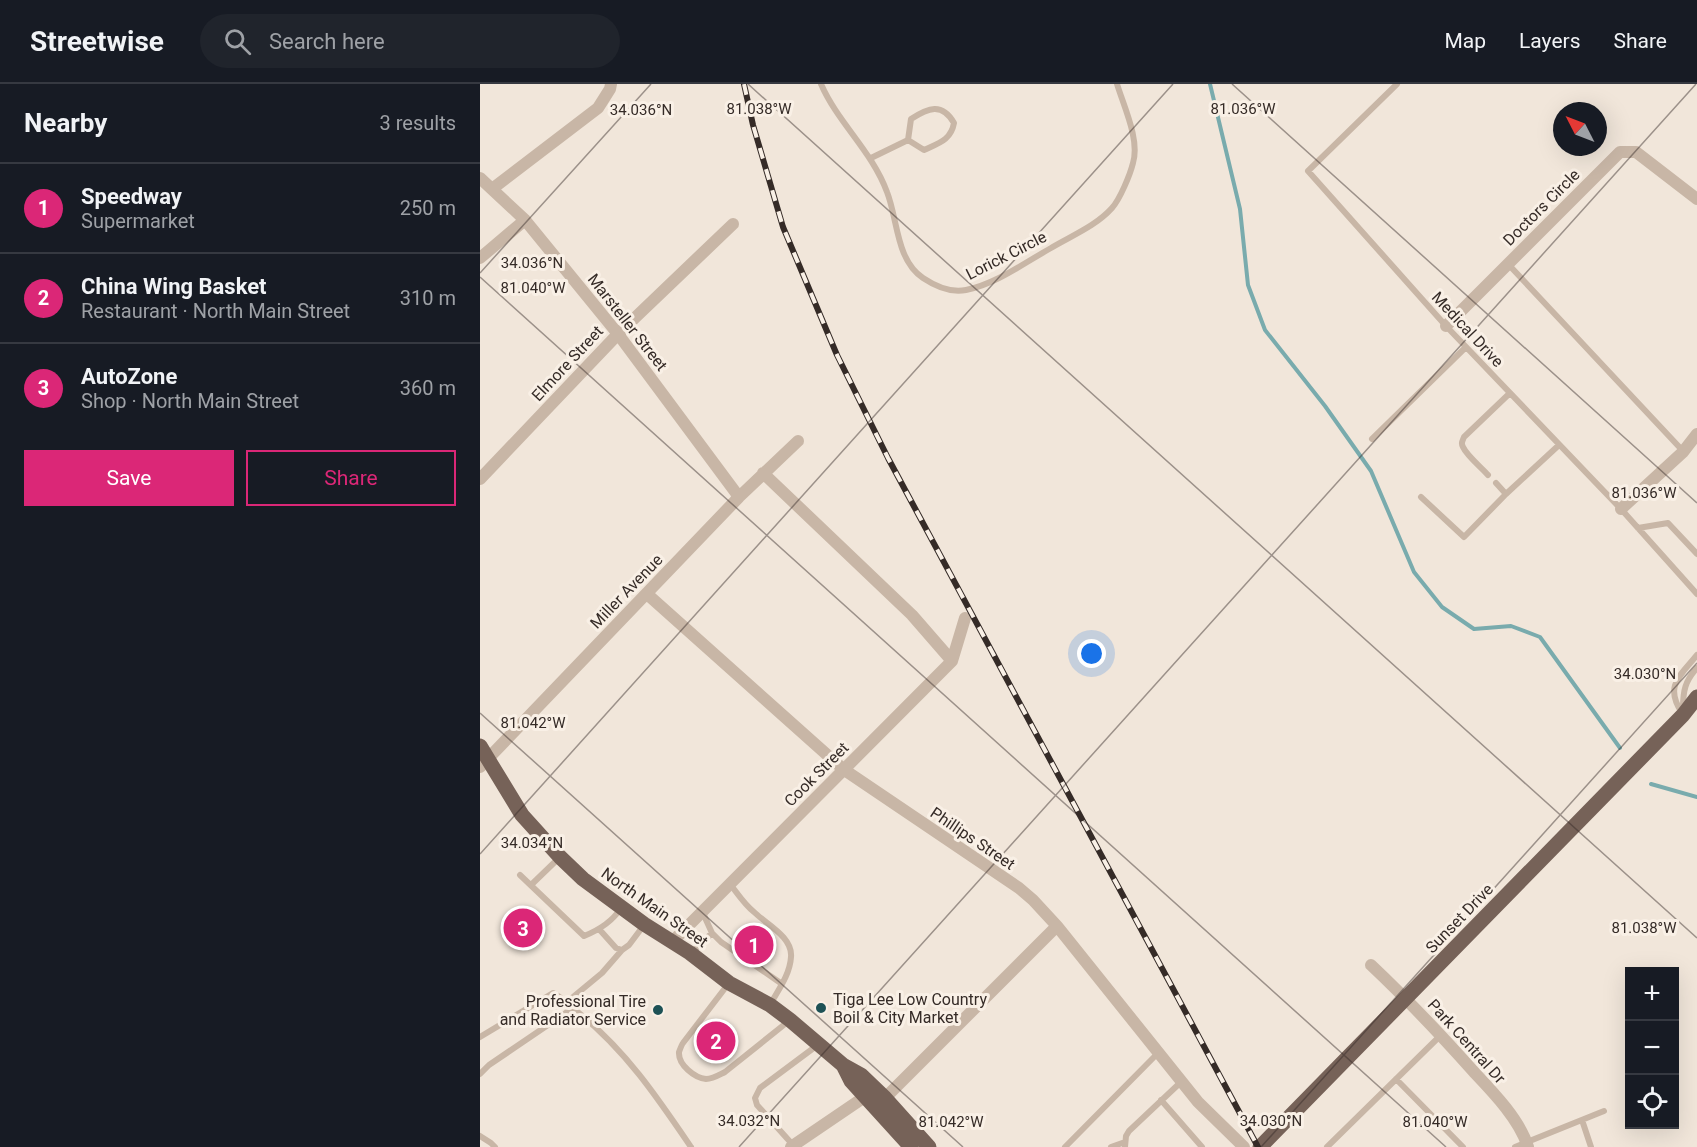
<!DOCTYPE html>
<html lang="en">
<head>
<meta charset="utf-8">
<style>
	body { margin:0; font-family:Roboto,sans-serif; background:#20242c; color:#f1f3f6 }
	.controls { position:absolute; right:18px; bottom:18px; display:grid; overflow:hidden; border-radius:0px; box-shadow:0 6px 24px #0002 }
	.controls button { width:54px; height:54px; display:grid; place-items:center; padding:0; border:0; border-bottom:2px solid #363941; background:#171b24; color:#f1f3f6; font:30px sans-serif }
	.compass { position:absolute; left:1073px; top:18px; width:54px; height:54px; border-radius:50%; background:#171b24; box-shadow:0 6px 24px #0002; rotate:312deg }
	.you { position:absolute; left:612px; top:570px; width:21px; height:21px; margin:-15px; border:4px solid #fff; border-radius:50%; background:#1a73e8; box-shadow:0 0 0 9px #1a73e833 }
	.badge { display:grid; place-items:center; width:39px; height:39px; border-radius:50%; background:#db2777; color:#fff; font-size:20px; font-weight:700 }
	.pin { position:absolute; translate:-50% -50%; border:3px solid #fff; box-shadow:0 2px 6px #0006 }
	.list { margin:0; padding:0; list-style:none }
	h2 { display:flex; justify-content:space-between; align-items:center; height:78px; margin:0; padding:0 24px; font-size:26px }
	h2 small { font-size:20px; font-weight:400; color:#9ea1a6 }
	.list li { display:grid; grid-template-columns:39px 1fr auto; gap:18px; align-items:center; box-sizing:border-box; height:90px; padding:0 24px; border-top:2px solid #363941 }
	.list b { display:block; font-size:22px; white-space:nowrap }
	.list p { margin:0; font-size:20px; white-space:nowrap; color:#9ea1a6 }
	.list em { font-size:20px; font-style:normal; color:#9ea1a6 }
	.actions { display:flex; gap:12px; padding:18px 24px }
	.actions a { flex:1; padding:14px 0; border:2px solid #db2777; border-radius:0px; text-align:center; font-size:21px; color:#db2777 }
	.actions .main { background:#db2777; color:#fff }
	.icon { flex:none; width:33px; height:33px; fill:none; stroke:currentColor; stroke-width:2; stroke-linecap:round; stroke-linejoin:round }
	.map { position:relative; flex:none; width:1217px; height:1063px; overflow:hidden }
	header { display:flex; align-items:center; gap:36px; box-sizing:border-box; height:84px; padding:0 30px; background:#171b24; border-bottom:2px solid #363941 }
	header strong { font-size:28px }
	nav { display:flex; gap:33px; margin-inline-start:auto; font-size:21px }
	.search { width:420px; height:54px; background:#20242c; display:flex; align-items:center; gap:15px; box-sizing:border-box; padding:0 21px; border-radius:33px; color:#9ea1a6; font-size:22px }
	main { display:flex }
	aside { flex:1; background:#171b24 }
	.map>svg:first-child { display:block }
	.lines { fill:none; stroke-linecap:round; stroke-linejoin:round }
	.stream { stroke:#79abad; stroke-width:4 }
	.service { stroke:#c8b6a6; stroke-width:6 }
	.minor { stroke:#c8b6a6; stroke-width:12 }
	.primary { stroke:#766258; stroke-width:15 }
	.rail-casing { stroke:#352b27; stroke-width:6 }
	.rail { stroke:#f9f0e6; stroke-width:4; stroke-dasharray:11; stroke-linecap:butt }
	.ticks { fill:none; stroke:#352b27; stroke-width:1.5; stroke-opacity:0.45 }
	.poi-dot { fill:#1d5155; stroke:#f9f0e6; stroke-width:2 }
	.labels { text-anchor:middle; stroke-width:6; stroke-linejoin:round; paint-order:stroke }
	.street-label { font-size:16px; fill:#352b27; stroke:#f9f0e6 }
	.poi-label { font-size:16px; fill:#352b27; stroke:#f9f0e6; text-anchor:start }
	.ticks-label { font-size:15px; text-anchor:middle; fill:#352b27; stroke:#f9f0e6; stroke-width:6; stroke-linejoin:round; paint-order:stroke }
</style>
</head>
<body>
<header>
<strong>Streetwise</strong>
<div class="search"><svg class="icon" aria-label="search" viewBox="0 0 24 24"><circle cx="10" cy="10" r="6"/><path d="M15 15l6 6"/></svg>Search here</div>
<nav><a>Map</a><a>Layers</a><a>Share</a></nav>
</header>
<main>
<aside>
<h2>Nearby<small>3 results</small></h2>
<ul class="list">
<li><span class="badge">1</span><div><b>Speedway</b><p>Supermarket</p></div><em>250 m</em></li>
<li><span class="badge">2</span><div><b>China Wing Basket</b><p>Restaurant · North Main Street</p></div><em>310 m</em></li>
<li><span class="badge">3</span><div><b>AutoZone</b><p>Shop · North Main Street</p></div><em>360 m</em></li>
</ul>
<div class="actions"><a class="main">Save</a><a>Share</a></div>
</aside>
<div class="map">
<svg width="1217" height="1063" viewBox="0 0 1217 1063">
	<rect width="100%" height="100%" fill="#f1e6da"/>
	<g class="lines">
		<path class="stream" d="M730,0L760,125L768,201L785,246L845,322L891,387L934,488L962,523L994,545L1031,542L1060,553L1140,664
			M1171,700L1217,713"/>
		<path class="service" d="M341,0C358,39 392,67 407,108C418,136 416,176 443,194C455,202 471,209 486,206C516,200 544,179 571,164C591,152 616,142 632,124C640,115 650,91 653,79C660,56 644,23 637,0
			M917,0L828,87L966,242L1141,425L1217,510
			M391,74L428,56L431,35C448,24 462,18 474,39C471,56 459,59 444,66L428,56
			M1028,180L1203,367
			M892,355L986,263
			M1008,391C1002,384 987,372 983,363C981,359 982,358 984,353L1030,309
			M1016,399L1026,410
			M941,413L984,453L1026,410L1079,361
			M1158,444L1188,439L1217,470
			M1203,624C1203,607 1205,597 1217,584
			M1202,629C1184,602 1200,592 1217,571
			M40,791L104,852C119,846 132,838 141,824
			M250,800C258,810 264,820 274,828C286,840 313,853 311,873C310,890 299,905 291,919
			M51,801L80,773
			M222,827L232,849L241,858L302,900
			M119,845L136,864L142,866L149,861L164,841
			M211,869L232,849
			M249,899L203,959C202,960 199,968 199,968C198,981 215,994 226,995C233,995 239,991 245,988L310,936
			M87,918L122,889L142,866
			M0,953L73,909C83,914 90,922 99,929C146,967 177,1013 211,1063
			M0,990L9,981L93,924
			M916,995L983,1063
			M681,1016L722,1063
			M1102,1036L1111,1063
			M0,1052L11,1059L15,1063
			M313,1061L277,1021L275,1014L280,1004L339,960
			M585,1063L678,969
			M631,1063L645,1058
			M645,1063L646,1052L649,1047L701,998
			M847,1063L961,951
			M1035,1063L1124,1027"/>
		<path class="minor" d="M0,94L45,136L138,250L259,413
			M12,105L118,24L130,5L131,0
			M0,174L45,136
			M966,242L1140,68H1156L1217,115
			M283,389L432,531L472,577
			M0,395L138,250L253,140
			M1141,425L1203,368L1217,350
			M167,510L363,685L539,804L553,816L577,842L718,1018L764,1063
			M0,683L259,413L318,357
			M192,858L472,577L485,534
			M891,881C927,915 961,951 994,988C1013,1008 1040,1036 1048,1063
			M405,1014L577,842
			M311,1063L386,1012"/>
		<path class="primary" d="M0,662L42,731L80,773L103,795L164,840L210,869L249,899L290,921L310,936L363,981L381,991L405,1014L449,1063
			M363,981L371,997L431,1063
			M780,1063L1203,631L1217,613"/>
		<defs>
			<path id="rail" d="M264,0L273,41L303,143L357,271L408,374L778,1063"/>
		</defs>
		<use href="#rail" class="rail-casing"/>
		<use href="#rail" class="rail"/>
	</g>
	<path class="ticks" d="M268,0L1217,854M752,0L1217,419M0,189L171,0M0,193L966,1063M0,629L483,1063M0,770L693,0M259,1063L1216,0M781,1063L1217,579"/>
	<g class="poi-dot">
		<circle cx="341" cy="924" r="6"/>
		<circle cx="178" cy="926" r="6"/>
	</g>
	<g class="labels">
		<g class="street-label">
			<text transform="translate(1061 123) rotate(-45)" y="6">Doctors Circle</text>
			<text transform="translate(526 171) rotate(-27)" y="6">Lorick Circle</text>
			<text transform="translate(148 238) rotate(52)" y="6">Marsteller Street</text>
			<text transform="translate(988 245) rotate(47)" y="6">Medical Drive</text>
			<text transform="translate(87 279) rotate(-47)" y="6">Elmore Street</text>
			<text transform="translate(146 507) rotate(-46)" y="6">Miller Avenue</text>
			<text transform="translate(336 690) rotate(-45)" y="6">Cook Street</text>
			<text transform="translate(493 754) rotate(34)" y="6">Phillips Street</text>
			<text transform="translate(175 823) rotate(35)" y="6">North Main Street</text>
			<text transform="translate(979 834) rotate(-46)" y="6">Sunset Drive</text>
			<text transform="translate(987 957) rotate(48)" y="6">Park Central Dr</text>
		</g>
		<g class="poi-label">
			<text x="353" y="921">Tiga Lee Low Country<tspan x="353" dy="18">Boil &amp; City Market</tspan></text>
			<text x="166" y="923" text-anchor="end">Professional Tire<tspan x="166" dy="18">and Radiator Service</tspan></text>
		</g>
	</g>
	<g class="ticks-label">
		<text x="279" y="30">81.038°W</text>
		<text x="763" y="30">81.036°W</text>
		<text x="161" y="31">34.036°N</text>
		<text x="52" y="184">34.036°N</text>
		<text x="53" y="209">81.040°W</text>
		<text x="1164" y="414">81.036°W</text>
		<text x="1165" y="595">34.030°N</text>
		<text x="53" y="644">81.042°W</text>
		<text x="52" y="764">34.034°N</text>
		<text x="1164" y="849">81.038°W</text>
		<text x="269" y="1042">34.032°N</text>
		<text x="791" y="1042">34.030°N</text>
		<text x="471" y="1043">81.042°W</text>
		<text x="955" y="1043">81.040°W</text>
	</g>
</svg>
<div class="controls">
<button>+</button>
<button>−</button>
<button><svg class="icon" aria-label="locate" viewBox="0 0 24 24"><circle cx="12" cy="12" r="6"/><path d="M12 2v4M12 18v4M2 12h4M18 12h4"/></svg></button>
</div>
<svg class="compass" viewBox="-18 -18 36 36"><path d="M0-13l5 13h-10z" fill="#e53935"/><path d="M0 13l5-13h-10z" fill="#9ea1a6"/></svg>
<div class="you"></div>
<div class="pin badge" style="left:274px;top:861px">1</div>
<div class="pin badge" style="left:236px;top:957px">2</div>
<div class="pin badge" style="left:43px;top:844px">3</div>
</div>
</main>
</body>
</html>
